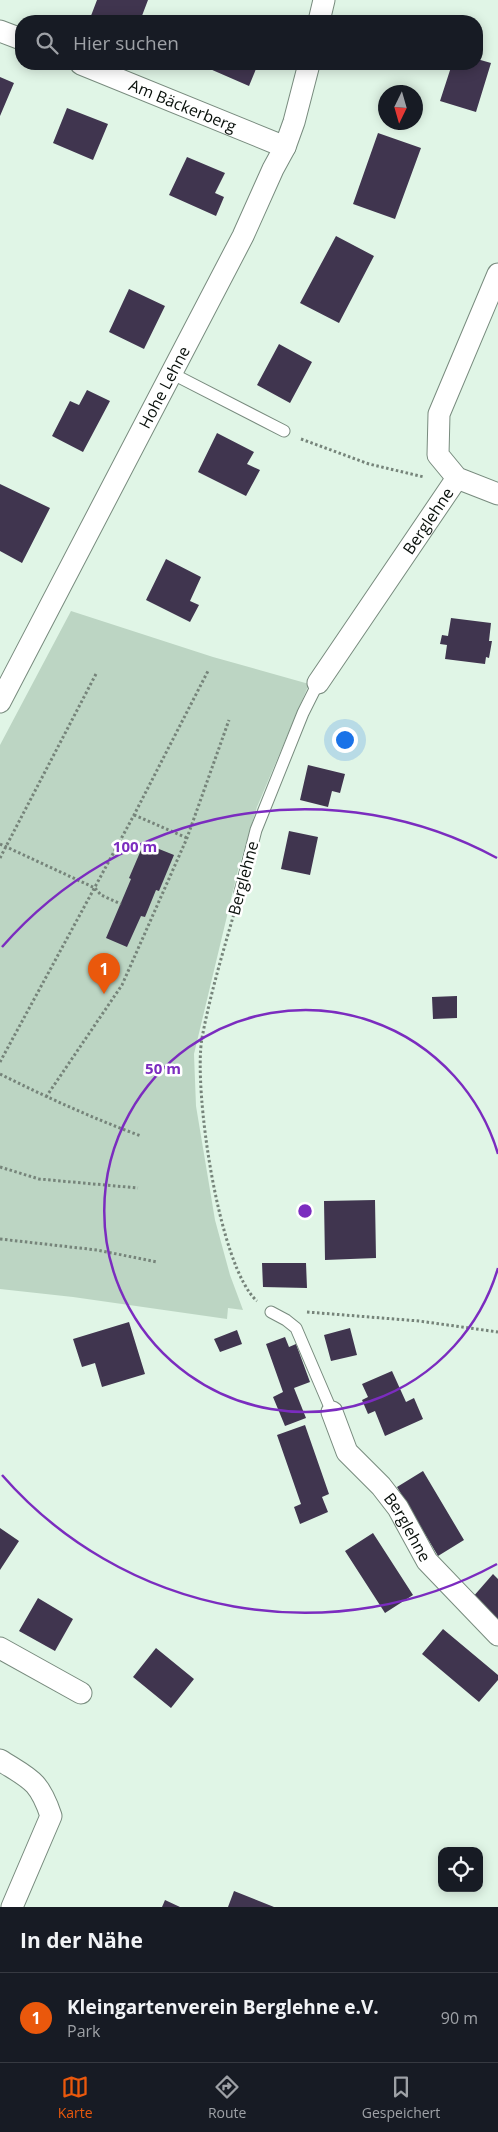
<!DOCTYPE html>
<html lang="de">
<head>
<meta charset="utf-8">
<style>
	body { margin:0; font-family:"Open Sans",sans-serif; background:#242831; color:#f1f3f6 }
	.controls { position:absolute; right:15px; bottom:15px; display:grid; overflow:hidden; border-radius:10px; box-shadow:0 2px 12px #0003 }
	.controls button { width:45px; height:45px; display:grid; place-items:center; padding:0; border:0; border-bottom:1px solid #363941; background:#171b24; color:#f1f3f6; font:25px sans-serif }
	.compass { position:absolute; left:378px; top:85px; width:45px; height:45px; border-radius:50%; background:#171b24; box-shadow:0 2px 12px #0003; rotate:185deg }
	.you { position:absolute; left:344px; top:739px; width:18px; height:18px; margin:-12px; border:4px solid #fff; border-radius:50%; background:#1a73e8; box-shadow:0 0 0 8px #1a73e833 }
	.badge { display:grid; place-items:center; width:32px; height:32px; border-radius:50%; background:#ea580c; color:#fff; font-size:16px; font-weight:700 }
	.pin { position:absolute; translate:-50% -41px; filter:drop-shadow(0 1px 2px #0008) }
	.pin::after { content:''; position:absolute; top:26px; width:18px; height:15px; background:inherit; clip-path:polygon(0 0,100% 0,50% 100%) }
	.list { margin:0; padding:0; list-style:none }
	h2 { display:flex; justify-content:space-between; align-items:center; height:65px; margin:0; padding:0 20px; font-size:21px }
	h2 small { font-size:16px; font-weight:400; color:#9ea1a6 }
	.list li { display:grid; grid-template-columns:32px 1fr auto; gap:15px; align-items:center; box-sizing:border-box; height:90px; padding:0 20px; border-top:1px solid #363941 }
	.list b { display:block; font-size:19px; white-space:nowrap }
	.list p { margin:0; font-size:16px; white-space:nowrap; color:#9ea1a6 }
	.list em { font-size:16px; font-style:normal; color:#9ea1a6 }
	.icon { flex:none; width:28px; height:28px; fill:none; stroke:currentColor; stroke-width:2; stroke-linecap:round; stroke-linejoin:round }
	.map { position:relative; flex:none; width:498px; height:1907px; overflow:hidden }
	.search { position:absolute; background:#171b24; box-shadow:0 2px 12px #0003; left:15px; right:15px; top:15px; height:55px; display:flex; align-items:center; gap:12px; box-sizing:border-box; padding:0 18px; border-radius:20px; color:#9ea1a6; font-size:19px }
	.sheet { height:155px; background:#171b24 }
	nav { display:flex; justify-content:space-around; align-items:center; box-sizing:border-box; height:70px; border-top:1px solid #363941; background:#171b24; font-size:14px; color:#9ea1a6 }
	nav a { display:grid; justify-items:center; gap:2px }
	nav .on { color:#ea580c }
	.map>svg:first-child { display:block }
	.green { fill:#bcd5c3 }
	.building { fill:#40354f }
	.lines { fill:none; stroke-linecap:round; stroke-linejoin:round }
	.service-casing { stroke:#788b7e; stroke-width:13 }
	.minor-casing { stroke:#788b7e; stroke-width:23 }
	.path { stroke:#76847a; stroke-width:3; stroke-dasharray:2.5 2.5; stroke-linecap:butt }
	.service { stroke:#fff; stroke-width:11 }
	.minor { stroke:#fff; stroke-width:21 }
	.ring { fill:none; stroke:#7b2cbf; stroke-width:2.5 }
	.labels { text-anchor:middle; stroke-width:5; stroke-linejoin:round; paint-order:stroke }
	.street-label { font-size:16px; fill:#080f0a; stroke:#fff }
	.centre { fill:#7b2cbf; stroke:#fff; stroke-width:2.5 }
	.ring-label { font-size:15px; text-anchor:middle; font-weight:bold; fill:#7b2cbf; stroke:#fff; stroke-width:5; stroke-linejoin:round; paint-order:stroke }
</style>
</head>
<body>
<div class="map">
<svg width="498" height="1907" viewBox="0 0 498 1907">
	<rect width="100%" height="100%" fill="#e0f5e6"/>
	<path class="green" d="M71,611L213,657L309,684L257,807L238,870L194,1054L196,1106L215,1220L230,1275L243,1310L228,1308L227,1319L73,1297L0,1289V745Z"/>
	<path class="building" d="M97,0H148L140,21H89Z
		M477,59L491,63L476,112L440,101L452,64H477Z
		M212,64H258L249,86L210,69Z
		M0,77L14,83L0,116Z
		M67,108L108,124L93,160L53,143Z
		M378,133L421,148L395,219L353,204Z
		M187,157L225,173L215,193L224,197L216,216L169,195Z
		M336,236L374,256L339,323L300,303Z
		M129,289L165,306L144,349L109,332Z
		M279,344L312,362L290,403L257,385Z
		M87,390L110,401L83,452L52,436L70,401L79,405Z
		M217,433L254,452L247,464L260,470L246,496L198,472Z
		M0,484L50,508L22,563L0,551Z
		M166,559L201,577L190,601L199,605L190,622L146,600Z
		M451,618L491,623L489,641H492L489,658L486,657L485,664L445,659L447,645L440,644L442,635L448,636Z
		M308,765L345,774L340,793L332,791L328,807L300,800Z
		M289,831L318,837L310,875L281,869Z
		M144,843L174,855L159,891L156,890L145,917L141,916L127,947L106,938L131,879L129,878Z
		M457,996V1018L433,1019L432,997Z
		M375,1200L376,1258L325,1260L324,1201Z
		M262,1263H306L307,1288L263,1287Z
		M129,1322L145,1374L102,1387L95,1363L82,1367L73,1339Z
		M350,1328L357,1355L331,1361L324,1335Z
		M237,1330L242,1344L220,1352L214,1339Z
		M285,1337L289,1347L296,1344L310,1382L294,1388L306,1418L285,1426L273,1397L283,1392L266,1344Z
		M392,1371L406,1402L414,1398L423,1419L385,1436L375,1411L368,1414L362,1400L368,1397L362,1384Z
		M305,1425L329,1494L322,1497L328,1512L300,1524L294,1507L301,1504L277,1435Z
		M423,1471L464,1540L438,1556L397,1487Z
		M0,1528L19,1541L0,1570Z
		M373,1533L413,1595L385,1613L345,1551Z
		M493,1574L498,1579V1621L472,1598Z
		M38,1598L73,1619L55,1651L19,1631Z
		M443,1629L498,1675V1680L479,1702L422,1654Z
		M156,1648L194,1679L171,1708L133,1677Z
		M234,1891L274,1907H228Z
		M165,1900L180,1907H162Z"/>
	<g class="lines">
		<defs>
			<path id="service" d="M171,373L284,431
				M240,892L256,830L303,713L318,683
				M271,1312L286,1320L296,1328L332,1412"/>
			<g id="minor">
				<path d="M319,21L324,0"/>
				<path d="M0,31L21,39"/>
				<path id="s1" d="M81,64L285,147"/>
				<path d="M498,274L439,414L438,455L457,478L498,494"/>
				<path id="s2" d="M318,683L457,478"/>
				<path id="s3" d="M0,702L243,236L273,169L285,147L294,122L309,64"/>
				<path id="s4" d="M332,1412L347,1452L381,1486L398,1508L427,1561L498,1635"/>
				<path d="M0,1648L81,1693"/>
				<path d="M0,1760C30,1779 39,1780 51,1816L12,1907"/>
			</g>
		</defs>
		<use href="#service" class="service-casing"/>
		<use href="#minor" class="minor-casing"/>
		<path class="path" d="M301,439L369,464L424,477
			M134,815L187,838
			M0,844L95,888L101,895L121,904
			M0,858L97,672
			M235,910C223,952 210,995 202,1038C193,1089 219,1268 257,1301
			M0,1062L134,815L208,671
			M0,1074C46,1097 92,1118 141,1136
			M46,1097L122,985L187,838L229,720
			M0,1167L39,1179L138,1188
			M0,1239L97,1250L157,1262
			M307,1312L419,1321L498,1332"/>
		<use href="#service" class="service"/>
		<use href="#minor" class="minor"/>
	</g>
	<g class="ring">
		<path d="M498 1268A201 201 0 1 1 498 1154"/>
		<path d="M497 1564A402 402 0 0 1 2 1475M2 947A402 402 0 0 1 497 858"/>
	</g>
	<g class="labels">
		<g class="street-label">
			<text dy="6" stroke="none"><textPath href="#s1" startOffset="110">Am Bäckerberg</textPath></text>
			<text dy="6" stroke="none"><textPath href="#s3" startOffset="355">Hohe Lehne</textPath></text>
			<text dy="6" stroke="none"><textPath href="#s2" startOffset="196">Berglehne</textPath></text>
			<text transform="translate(243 878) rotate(-75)" y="6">Berglehne</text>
			<text dy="6" stroke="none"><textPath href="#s4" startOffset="140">Berglehne</textPath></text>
		</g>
	</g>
	<circle cx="305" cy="1211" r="8" class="centre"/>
	<g class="ring-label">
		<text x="135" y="852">100 m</text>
		<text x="163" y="1074">50 m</text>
	</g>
</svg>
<div class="controls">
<button><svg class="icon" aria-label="locate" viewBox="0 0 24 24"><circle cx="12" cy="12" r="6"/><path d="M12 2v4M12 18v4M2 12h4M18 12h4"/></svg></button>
</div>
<svg class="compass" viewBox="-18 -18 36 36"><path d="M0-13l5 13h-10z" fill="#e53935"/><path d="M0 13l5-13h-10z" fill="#9ea1a6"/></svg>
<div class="you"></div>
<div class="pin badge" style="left:104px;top:994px">1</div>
<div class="search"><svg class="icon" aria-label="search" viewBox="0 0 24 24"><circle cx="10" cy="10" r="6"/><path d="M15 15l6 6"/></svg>Hier suchen</div>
</div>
<section class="sheet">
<h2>In der Nähe<small></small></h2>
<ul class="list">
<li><span class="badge">1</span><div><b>Kleingartenverein Berglehne e.V.</b><p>Park</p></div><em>90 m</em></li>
</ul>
</section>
<nav>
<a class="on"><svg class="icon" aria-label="map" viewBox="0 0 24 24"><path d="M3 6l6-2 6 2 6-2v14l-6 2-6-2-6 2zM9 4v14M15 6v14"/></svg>Karte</a>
<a><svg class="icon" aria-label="directions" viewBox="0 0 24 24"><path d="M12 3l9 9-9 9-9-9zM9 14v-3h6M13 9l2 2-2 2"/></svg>Route</a>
<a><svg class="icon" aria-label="saved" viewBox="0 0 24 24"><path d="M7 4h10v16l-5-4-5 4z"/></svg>Gespeichert</a>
</nav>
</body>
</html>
